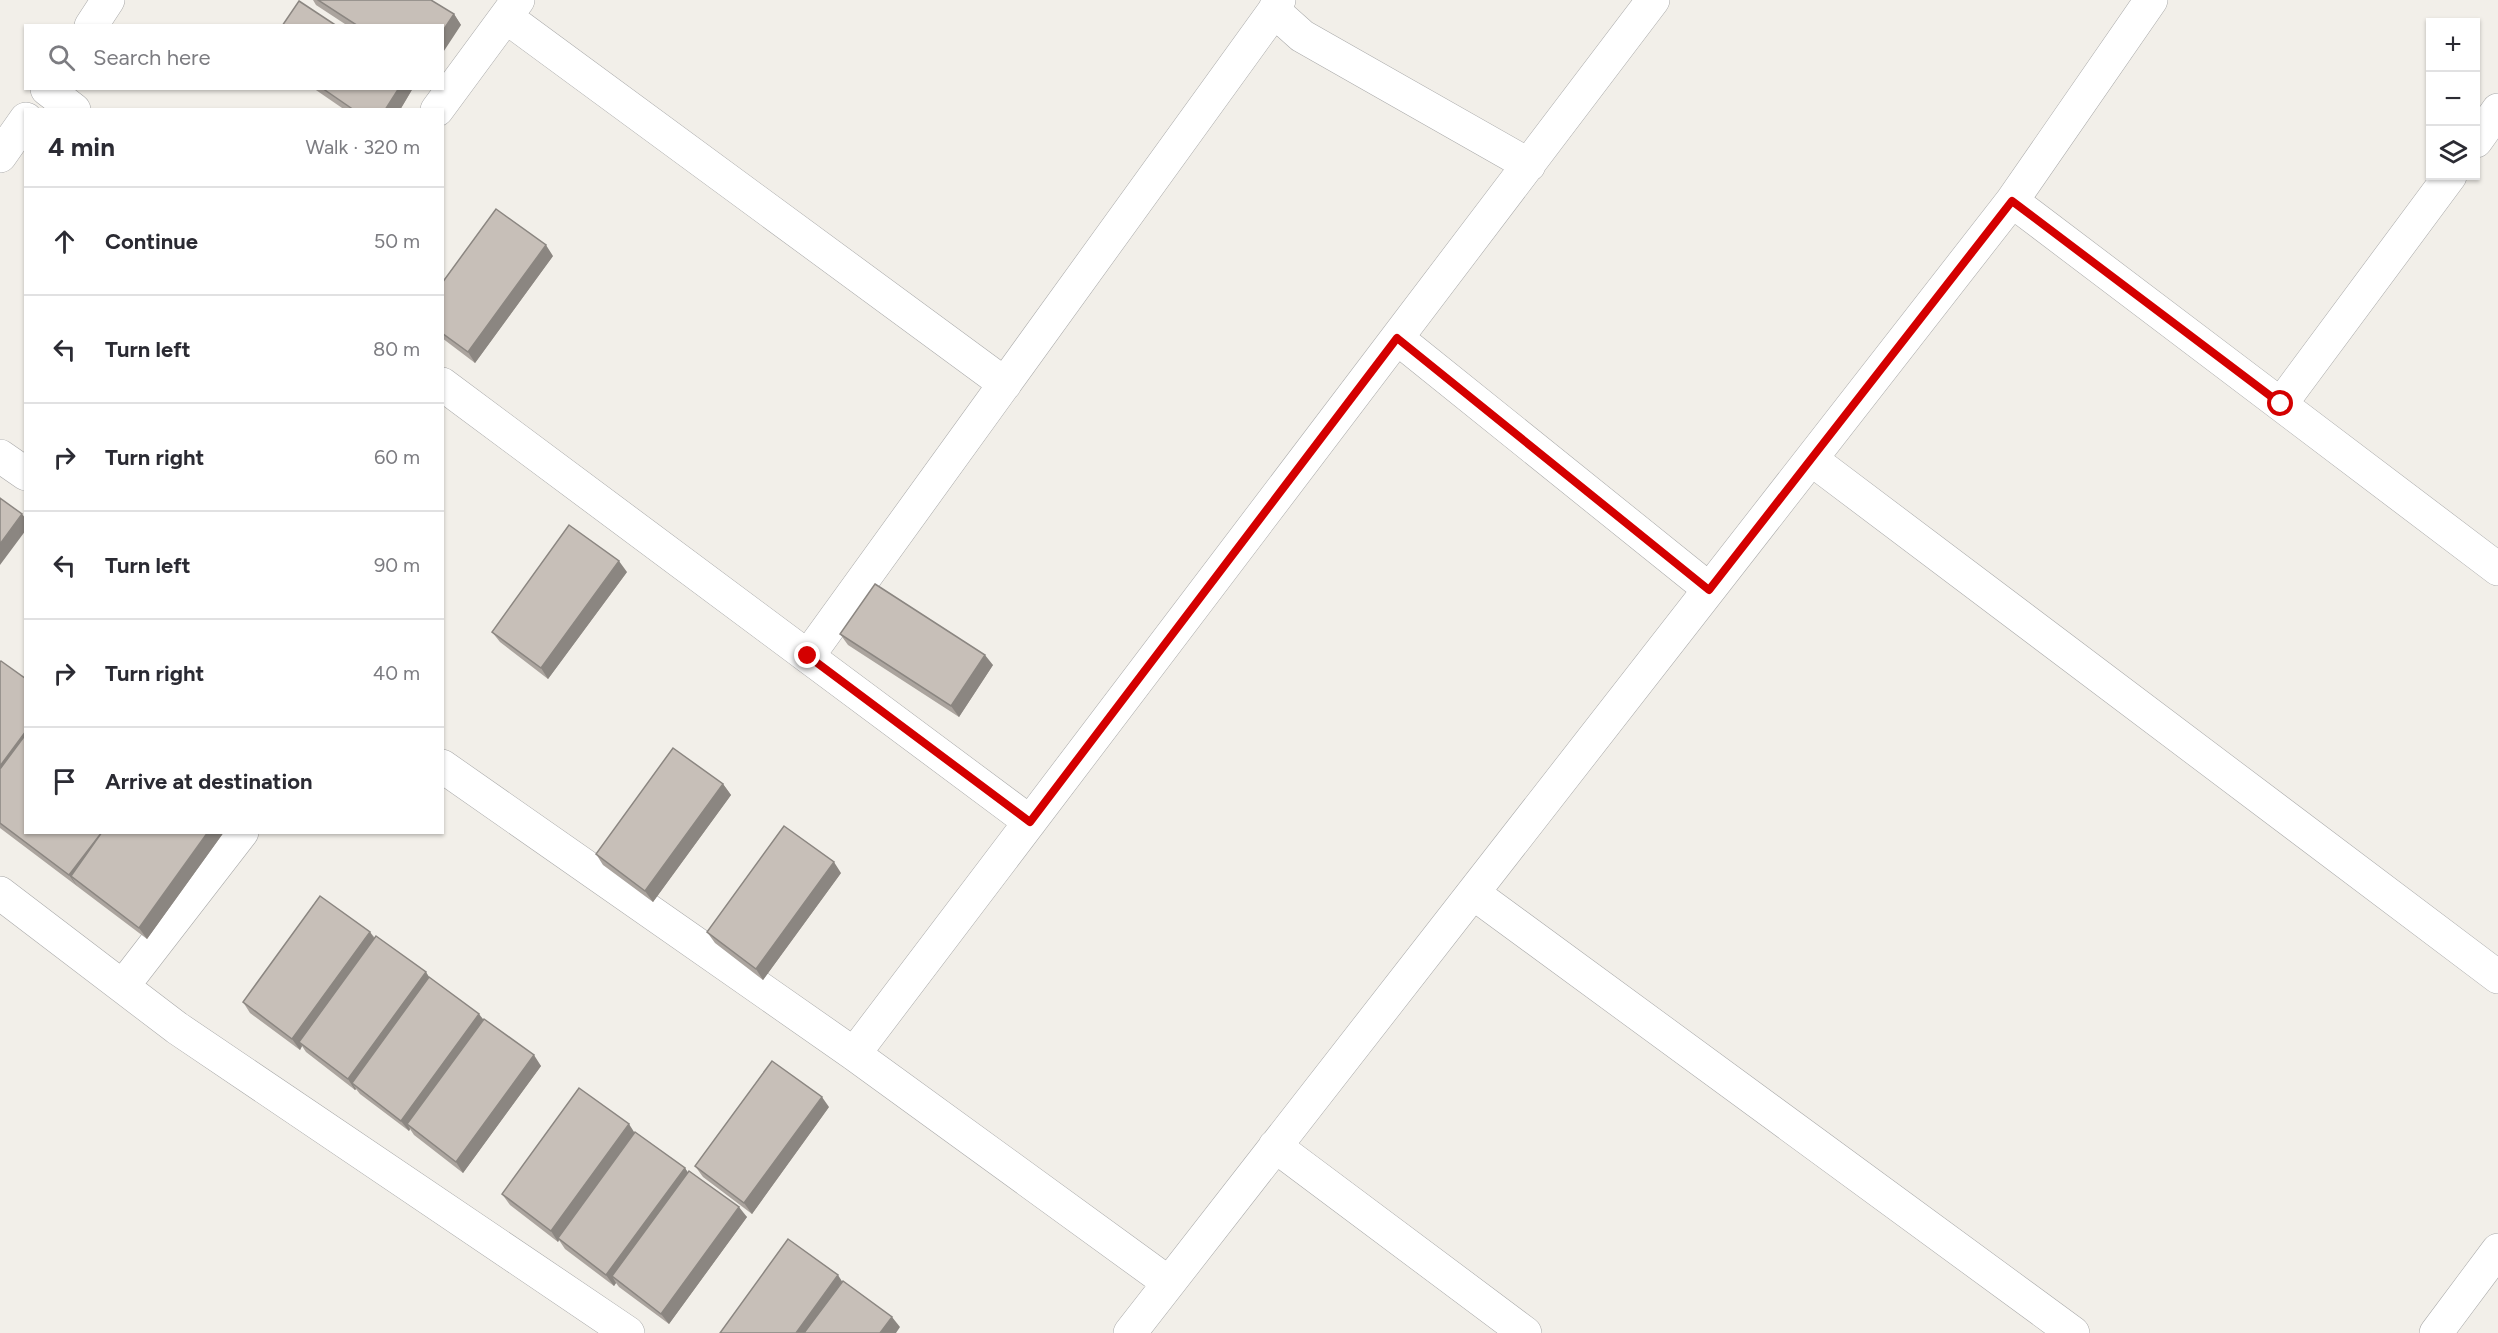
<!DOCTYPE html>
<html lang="en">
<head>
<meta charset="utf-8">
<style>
	body { margin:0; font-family:Figtree,sans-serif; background:#f7f7f7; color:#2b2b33 }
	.controls { position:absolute; right:18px; top:18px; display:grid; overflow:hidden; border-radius:0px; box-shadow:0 2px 4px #0004 }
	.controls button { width:54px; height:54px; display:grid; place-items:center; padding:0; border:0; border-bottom:2px solid #e1e1e2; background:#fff; color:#2b2b33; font:30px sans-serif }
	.stop { position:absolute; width:18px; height:18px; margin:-14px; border:4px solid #d40000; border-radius:50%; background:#fff }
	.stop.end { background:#d40000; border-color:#fff; box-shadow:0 2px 6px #0008 }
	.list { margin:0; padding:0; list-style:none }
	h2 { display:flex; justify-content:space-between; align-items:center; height:78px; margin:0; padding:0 24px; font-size:26px }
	h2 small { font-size:20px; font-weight:400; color:#7c7c81 }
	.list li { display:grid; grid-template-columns:39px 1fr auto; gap:18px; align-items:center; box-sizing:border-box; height:108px; padding:0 24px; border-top:2px solid #e1e1e2 }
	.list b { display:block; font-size:22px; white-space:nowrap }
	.list em { font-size:20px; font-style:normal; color:#7c7c81 }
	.icon { flex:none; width:33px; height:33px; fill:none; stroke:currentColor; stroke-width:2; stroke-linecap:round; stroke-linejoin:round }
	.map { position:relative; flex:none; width:2498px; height:1333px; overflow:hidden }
	.search { position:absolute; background:#fff; box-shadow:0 2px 4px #0004; left:24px; top:24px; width:420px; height:66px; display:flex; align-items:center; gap:15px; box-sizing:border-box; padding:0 21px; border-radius:0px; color:#7c7c81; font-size:22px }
	.panel { position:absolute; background:#fff; box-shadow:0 2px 4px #0004; left:24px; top:108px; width:420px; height:726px; border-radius:0px }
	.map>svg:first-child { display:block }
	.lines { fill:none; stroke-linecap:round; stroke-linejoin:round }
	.street-casing { stroke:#a9a9a9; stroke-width:34 }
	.street { stroke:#fff; stroke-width:33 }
	.wall { fill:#aba49e }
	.shaded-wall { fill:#8b8681 }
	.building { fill:#c7bfb8; stroke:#8b8681; stroke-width:1.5 }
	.route { stroke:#d40000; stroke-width:8 }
</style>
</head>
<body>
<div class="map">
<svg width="2498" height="1333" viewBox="0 0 2498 1333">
	<rect width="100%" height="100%" fill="#f2efe9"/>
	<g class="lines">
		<defs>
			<path id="street" d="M1279,0L1274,11L1302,36L1529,165
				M506,17L1005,384
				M91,26L108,0
				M47,89L74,110
				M437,110L518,0
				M2476,141L2498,110
				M0,156L26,119
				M2012,201L2498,569
				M1397,338L1709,589
				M442,384L1030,822
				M2281,404L2450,176
				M0,456L26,474
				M1811,459L2498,977
				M808,656L1274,11
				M442,766L854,1054L1169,1283
				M0,893L177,1028L628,1333
				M1473,893L2073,1333
				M123,986L242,832
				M854,1054L1653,0
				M1275,1146L1525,1333
				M1130,1333L2012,201L2151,0
				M2436,1333L2498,1250"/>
		</defs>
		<use href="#street" class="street-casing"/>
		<use href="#street" class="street"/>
	</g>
	<path class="wall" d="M313,0H431L454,14L461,25L348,26L316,5Z
		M313,88H413L400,110H345Z
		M553,256L475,363L442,338V283Z
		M627,572L548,679L500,642L492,632Z
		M840,634L993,665L959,717L848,645Z
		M0,662L224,832L147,939L0,828Z
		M723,784L731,795L653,902L603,865L596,854Z
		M841,873L763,980L715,943L707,932Z
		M370,932L375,938L429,978L541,1066L463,1173L414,1135L410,1129L409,1131L360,1094L356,1089L355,1090L306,1052L302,1046L300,1050L250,1013L243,1002Z
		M829,1107L752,1214L703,1177L695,1166Z
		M634,1133L685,1168L688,1173L747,1217L669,1324L619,1287L616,1283L614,1286L565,1249L559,1240L558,1242L510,1205L502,1194Z"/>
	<path class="shaded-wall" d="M454,14L461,25L442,54V32Z
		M399,88H413L400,110H385Z
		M546,245L553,256L475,363L468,352Z
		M22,514L26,519V530L0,565V544Z
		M619,561L627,572L548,679L541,668Z
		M985,655L993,665L959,717L951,706Z
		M26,731V752L0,787V766Z
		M723,784L731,795L653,902L645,891Z
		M102,832L71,876L77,886L69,875Z
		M208,832H224L147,939L139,928Z
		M834,862L841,873L763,980L756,969Z
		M370,932L377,943L299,1042L302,1046L300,1050L292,1039Z
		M426,972L433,983L352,1083L356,1089L355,1090L348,1079Z
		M479,1014L487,1024L407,1124L410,1129L409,1131L401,1121Z
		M534,1055L541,1066L463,1173L456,1162Z
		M822,1097L829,1107L752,1214L744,1203Z
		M629,1124L636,1135L558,1238L559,1240L558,1242L551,1231Z
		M685,1168L692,1179L612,1276L616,1283L614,1286L606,1275Z
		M739,1207L747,1217L669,1324L661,1314Z
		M838,1275L845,1286L811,1333H796Z
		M892,1317L900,1327L896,1333H880Z"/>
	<path class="building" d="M318,0H431L454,14L442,32V26H358Z
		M299,1L337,26H282Z
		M322,88H399L385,110H354Z
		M496,209L546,245L468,352L442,333V283Z
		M0,498L22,514L0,544Z
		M569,525L619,561L541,668L492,632Z
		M875,584L985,655L951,706L840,634Z
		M1,661L26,679V731L0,766V662Z
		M26,734V832H102L69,875L0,823V769Z
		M673,748L723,784L645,891L596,854Z
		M784,826L834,862L756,969L707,932Z
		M102,832H208L139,928L71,876Z
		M320,896L370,932L292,1039L243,1002Z
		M376,936L426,972L348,1079L299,1042Z
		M429,977L479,1014L401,1121L352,1083Z
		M484,1019L534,1055L456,1162L407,1124Z
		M772,1061L822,1097L744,1203L695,1166Z
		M579,1088L629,1124L551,1231L502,1194Z
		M635,1132L685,1168L606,1275L558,1238Z
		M689,1171L739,1207L661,1314L612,1276Z
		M788,1239L838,1275L796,1333H720Z
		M843,1281L892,1317L880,1333H804Z"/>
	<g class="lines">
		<path class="route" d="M808,656L1030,822L1397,338L1709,590L2012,201L2281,404"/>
	</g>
</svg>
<div class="controls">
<button>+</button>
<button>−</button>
<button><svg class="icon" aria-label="layers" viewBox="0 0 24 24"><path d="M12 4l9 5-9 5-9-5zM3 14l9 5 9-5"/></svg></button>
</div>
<div class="stop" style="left:2281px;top:404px"></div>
<div class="stop end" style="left:808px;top:656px"></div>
<div class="search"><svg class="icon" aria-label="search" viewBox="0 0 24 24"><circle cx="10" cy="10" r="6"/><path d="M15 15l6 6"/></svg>Search here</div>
<section class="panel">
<h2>4 min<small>Walk · 320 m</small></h2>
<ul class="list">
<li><svg class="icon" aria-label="ahead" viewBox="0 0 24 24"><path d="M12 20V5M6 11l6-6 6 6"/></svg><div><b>Continue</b></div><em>50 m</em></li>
<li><svg class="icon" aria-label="left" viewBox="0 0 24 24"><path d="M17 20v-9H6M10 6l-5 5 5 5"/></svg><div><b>Turn left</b></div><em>80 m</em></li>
<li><svg class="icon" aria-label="right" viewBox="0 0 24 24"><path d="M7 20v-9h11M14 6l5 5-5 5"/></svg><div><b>Turn right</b></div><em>60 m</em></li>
<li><svg class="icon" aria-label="left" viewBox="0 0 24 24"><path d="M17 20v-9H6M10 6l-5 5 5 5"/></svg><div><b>Turn left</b></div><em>90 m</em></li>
<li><svg class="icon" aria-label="right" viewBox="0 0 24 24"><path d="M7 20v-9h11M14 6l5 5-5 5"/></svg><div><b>Turn right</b></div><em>40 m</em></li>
<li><svg class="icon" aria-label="arrive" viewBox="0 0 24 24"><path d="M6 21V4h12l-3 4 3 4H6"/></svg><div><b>Arrive at destination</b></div></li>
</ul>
</section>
</div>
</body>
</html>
